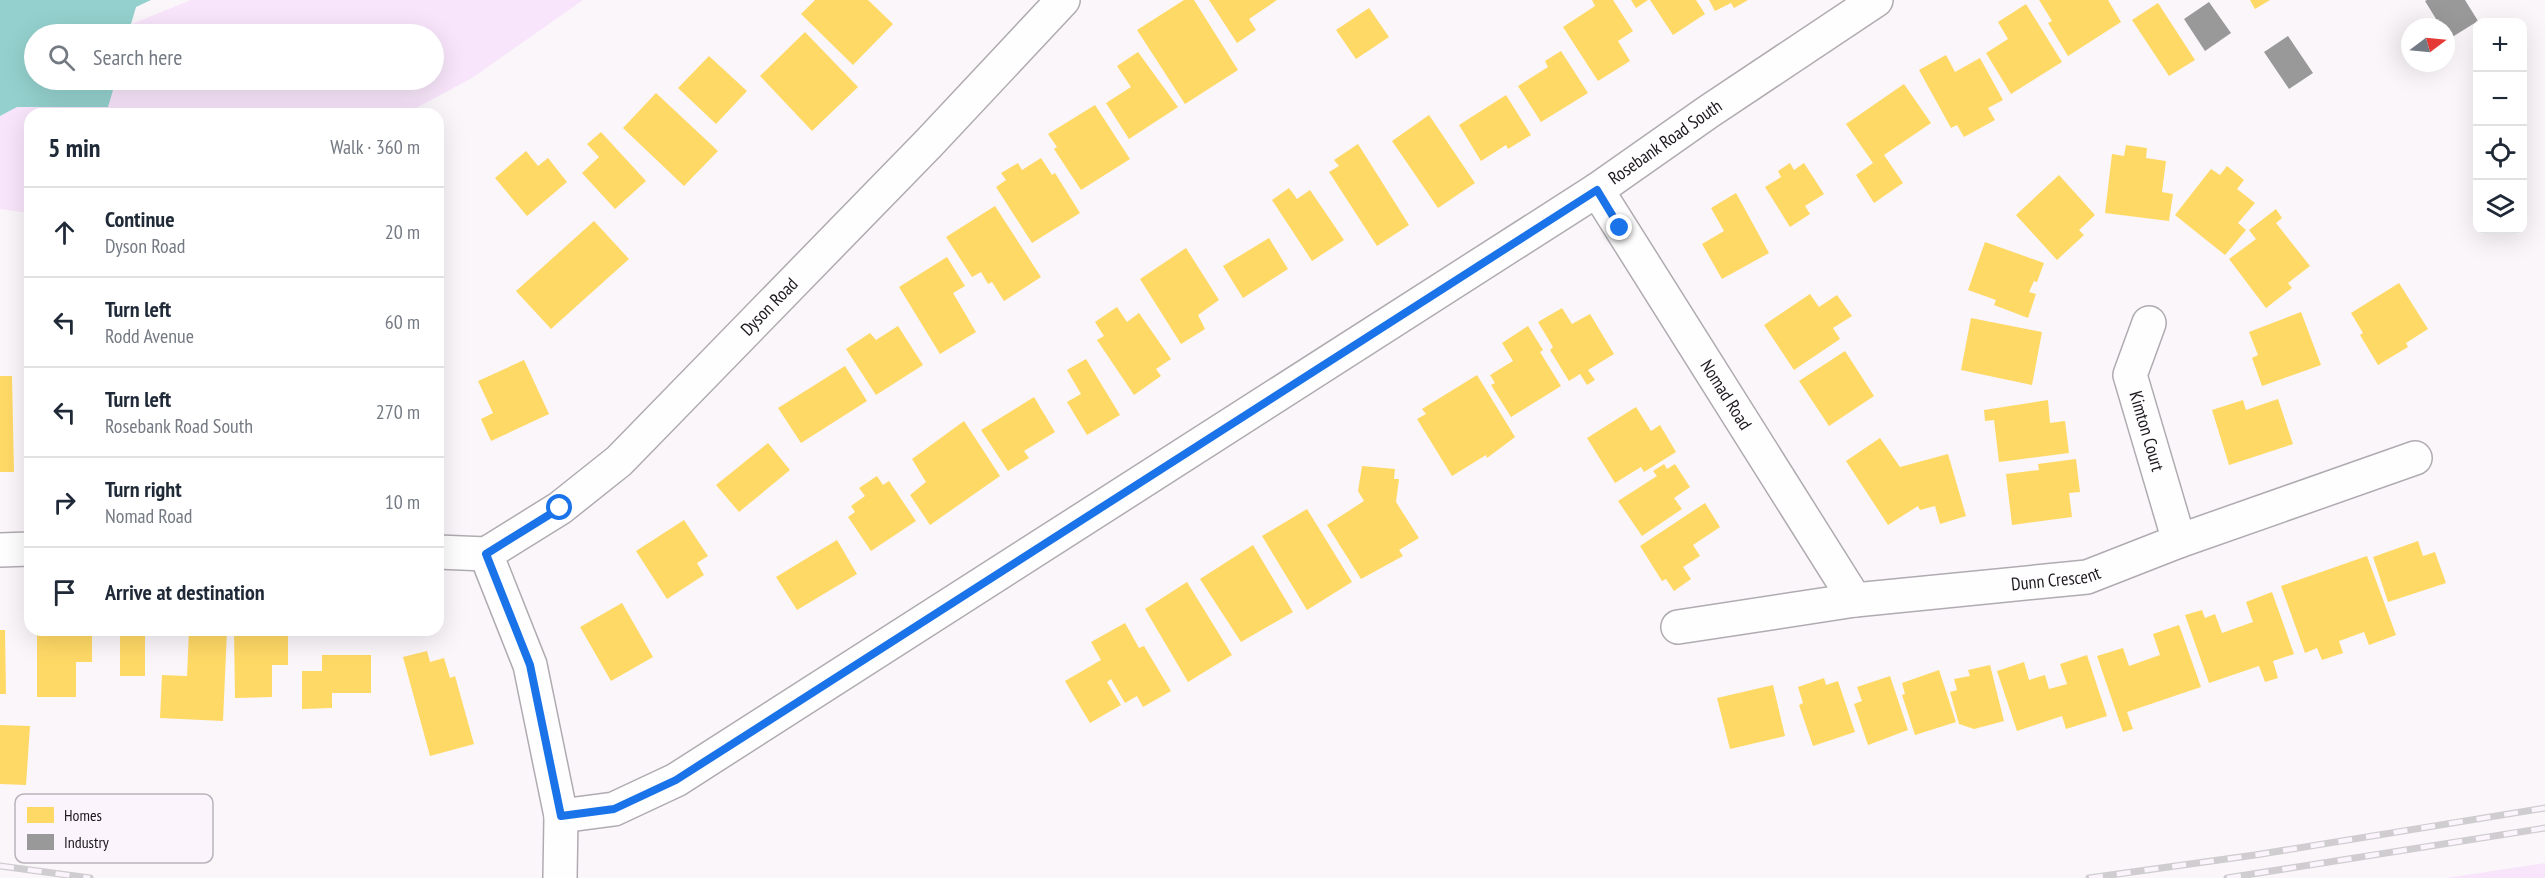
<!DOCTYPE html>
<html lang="en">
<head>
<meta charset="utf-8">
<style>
	body { margin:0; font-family:"PT Sans Narrow",sans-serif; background:#f6f6f7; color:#1f2937 }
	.controls { position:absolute; right:18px; top:18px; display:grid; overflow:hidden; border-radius:12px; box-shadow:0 6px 24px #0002 }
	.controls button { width:54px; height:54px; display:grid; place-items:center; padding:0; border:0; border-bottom:2px solid #e0e1e3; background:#fff; color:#1f2937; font:30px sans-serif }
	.compass { position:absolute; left:2401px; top:18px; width:54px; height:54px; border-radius:50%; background:#fff; box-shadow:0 6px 24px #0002; rotate:74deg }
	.stop { position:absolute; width:18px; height:18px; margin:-14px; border:4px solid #1a73e8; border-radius:50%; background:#fff }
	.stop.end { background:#1a73e8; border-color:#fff; box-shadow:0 2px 6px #0008 }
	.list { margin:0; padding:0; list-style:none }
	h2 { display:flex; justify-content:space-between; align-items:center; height:78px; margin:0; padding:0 24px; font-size:26px }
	h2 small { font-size:20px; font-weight:400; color:#747a83 }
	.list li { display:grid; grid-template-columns:39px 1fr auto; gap:18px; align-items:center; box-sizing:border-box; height:90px; padding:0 24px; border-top:2px solid #e0e1e3 }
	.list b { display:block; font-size:22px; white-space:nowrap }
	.list p { margin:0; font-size:20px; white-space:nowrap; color:#747a83 }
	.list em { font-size:20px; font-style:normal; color:#747a83 }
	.icon { flex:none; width:33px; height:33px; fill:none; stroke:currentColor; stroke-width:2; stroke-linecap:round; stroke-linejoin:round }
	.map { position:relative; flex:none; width:2545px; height:878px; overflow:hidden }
	.search { position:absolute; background:#fff; box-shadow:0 6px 24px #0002; left:24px; top:24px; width:420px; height:66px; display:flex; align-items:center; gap:15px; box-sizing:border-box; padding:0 21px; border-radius:33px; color:#747a83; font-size:22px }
	.panel { position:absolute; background:#fff; box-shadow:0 6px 24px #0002; left:24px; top:108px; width:420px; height:528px; border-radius:18px }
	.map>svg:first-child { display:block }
	.green { fill:#f8e5fb }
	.water { fill:#94d1ce }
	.homes { fill:#ffd966 }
	.industry { fill:#999 }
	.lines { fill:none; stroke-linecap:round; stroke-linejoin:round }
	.minor-casing { stroke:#b0abb1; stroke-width:36 }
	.minor { stroke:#fefefe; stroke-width:33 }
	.rail-casing { stroke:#cfcdcf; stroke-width:7 }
	.rail { stroke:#fbf4fc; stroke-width:4.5; stroke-dasharray:14; stroke-linecap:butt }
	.route { stroke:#1a73e8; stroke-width:8 }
	.labels { text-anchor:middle; stroke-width:6; stroke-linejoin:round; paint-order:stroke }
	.street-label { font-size:18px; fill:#1e181f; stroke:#fbf4fc }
	.key { fill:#fbf4fc; stroke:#b9b2ba; stroke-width:1.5 }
	.key-label { font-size:16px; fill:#1e181f }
</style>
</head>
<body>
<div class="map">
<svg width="2545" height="878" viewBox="0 0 2545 878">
	<rect width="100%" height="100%" fill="#faf6fa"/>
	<path class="green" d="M191,0H583L472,78L405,114H30V213L0,209V88L34,80H434V34H107Z
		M2545,863V878H2446Z"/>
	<path class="water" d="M0,0H151L136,7L128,34H34V80H116L108,107H17L0,116Z"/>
	<path class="homes" d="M815,0H868L893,24L853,65L801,14Z
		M1184,0H1194L1238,70L1185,104L1137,30Z
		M1209,0H1277L1249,19L1256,30L1237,43Z
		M1592,0H1613L1633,31L1618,41L1630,61L1598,81L1563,27L1595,6Z
		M1631,0H1648L1636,8Z
		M1650,0H1696L1705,14L1673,35Z
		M1709,0H1748L1734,8L1731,3L1715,11Z
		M2039,0H2108L2121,22L2068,56L2048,23L2052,21Z
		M2250,0H2270L2255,9Z
		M2158,3L2195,60L2169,76L2132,20Z
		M2026,4L2062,62L2011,94L1986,53L2008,39L1998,22Z
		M1369,8L1389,37L1356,59L1336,30Z
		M805,32L858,87L812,131L760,76Z
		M1561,51L1588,93L1541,122L1518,86L1548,67L1545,61Z
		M1138,52L1178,107L1129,139L1106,103L1131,87L1117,66Z
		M1946,55L1955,72L1980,58L2003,100L1988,108L1995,120L1964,137L1957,125L1951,128L1919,70Z
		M709,56L747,91L716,124L678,88Z
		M1904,84L1931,123L1884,155L1903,183L1874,203L1856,175L1873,163L1846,124Z
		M656,93L718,151L684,186L623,128Z
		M1506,95L1531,135L1508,149L1506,145L1481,161L1459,125Z
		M1095,105L1130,159L1081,190L1054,149L1057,147L1048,134Z
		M1429,115L1475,183L1438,208L1392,141Z
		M601,132L646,181L615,209L582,173L599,157L587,144Z
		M1358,144L1409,225L1377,246L1329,172L1339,166L1334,160Z
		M2126,145L2147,148L2146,158L2166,161L2162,192L2173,194L2169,221L2105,213L2112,154L2124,156Z
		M526,151L538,166L548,158L567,182L527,216L495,178Z
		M1041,158L1052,175L1055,173L1080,213L1032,243L996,187L1006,180L1001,173L1018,163L1022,170Z
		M1790,163L1794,170L1804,163L1824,194L1805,206L1810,214L1790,227L1765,187L1781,177L1778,171Z
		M2227,166L2244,180L2237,189L2255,203L2238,223L2246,230L2225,255L2175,215L2211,169L2220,175Z
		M2059,175L2095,215L2079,230L2084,235L2057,260L2016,215Z
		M1289,188L1297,199L1310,190L1344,240L1312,261L1272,200Z
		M1736,193L1769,253L1722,279L1702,244L1724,231L1711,208Z
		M995,206L1041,277L1004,301L992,282L988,284L981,272L972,277L946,237Z
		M2276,209L2282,218L2276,223L2310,266L2288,283L2292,288L2266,308L2229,259L2256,239L2249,230Z
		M594,221L629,259L551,329L516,291Z
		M1269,238L1288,269L1243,298L1223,266Z
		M1985,242L2044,263L2037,282L2034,281L2029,292L2036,294L2028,318L1994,305L1996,300L1968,290Z
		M1186,248L1219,300L1198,315L1205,329L1181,344L1140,279Z
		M947,257L965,286L953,293L976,332L940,354L899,287Z
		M2399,283L2428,329L2406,343L2408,347L2378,365L2360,335L2363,333L2351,313Z
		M1810,294L1819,307L1837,295L1852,316L1833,328L1840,339L1794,370L1764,325Z
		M1117,307L1127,322L1139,313L1171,359L1156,369L1161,376L1134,395L1097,340L1104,336L1095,322Z
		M1562,308L1572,324L1590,314L1614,354L1588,370L1595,380L1587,385L1580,374L1569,381L1550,350L1553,347L1538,322Z
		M2301,312L2321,365L2262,386L2252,358L2258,355L2249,332Z
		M1971,318L2042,332L2032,385L1961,370Z
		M898,326L923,365L876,395L846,349L870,333L876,340Z
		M1528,326L1543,350L1540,352L1561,386L1511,417L1491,385L1495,383L1490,375L1513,361L1502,343Z
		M1845,351L1874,396L1829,426L1799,381Z
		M1086,359L1120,415L1087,435L1067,402L1081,394L1067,370Z
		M524,360L549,414L491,441L481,419L493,413L478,381Z
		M845,366L867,401L801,443L778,408Z
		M1477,375L1515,437L1487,458L1486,455L1452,476L1417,419L1426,414L1422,409Z
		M0,376H12L14,472H0Z
		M1034,397L1055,432L1024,451L1029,458L1008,471L981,430Z
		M2278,399L2293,444L2229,465L2212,410L2243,400L2246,410Z
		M2048,400L2050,423L2065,421L2069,453L1999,462L1994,420L1985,421L1984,410Z
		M1636,407L1651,431L1660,425L1676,452L1644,472L1641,467L1615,483L1587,438Z
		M964,421L1000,476L930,525L910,495L926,482L912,459Z
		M1880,438L1900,467L1948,454L1966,516L1940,524L1935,506L1920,510L1918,506L1888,525L1846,461Z
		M768,443L790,470L739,512L716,485Z
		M2076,459L2080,492L2069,493L2072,517L2012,525L2006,474L2039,470L2038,464Z
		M1664,464L1667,469L1675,464L1690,487L1674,498L1682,509L1642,536L1618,501L1657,476L1653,471Z
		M1362,466L1395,469L1394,479H1399L1396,502L1419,538L1399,550L1403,556L1361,579L1327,525L1364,501L1358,491Z
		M877,476L883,485L889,481L916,521L871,551L848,517L855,512L851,506L865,496L859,488Z
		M1705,503L1720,527L1693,545L1700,556L1683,567L1691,579L1674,591L1666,579L1662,581L1640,546Z
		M1307,509L1352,582L1307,610L1262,536Z
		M684,520L708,556L697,563L704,575L667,599L636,551Z
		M837,540L857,574L797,610L776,577Z
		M2418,541L2423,556L2435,552L2446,583L2388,602L2373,557Z
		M1253,545L1293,612L1241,642L1200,579Z
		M2367,556L2396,635L2369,645L2364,632L2339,641L2343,653L2322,660L2317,648L2305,653L2281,586Z
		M1187,582L1232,655L1188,682L1145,609Z
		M2272,592L2294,654L2273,661L2278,678L2265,682L2259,666L2209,683L2185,615L2202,610L2205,618L2215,614L2222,633L2253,622L2246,602Z
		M622,603L653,657L611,681L580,627Z
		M1125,623L1139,648L1144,646L1171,691L1143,707L1137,696L1125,703L1111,679L1107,682L1121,705L1090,723L1065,681L1101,660L1091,642Z
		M2179,625L2201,687L2127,712L2133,729L2123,732L2097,656L2123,648L2129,666L2160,655L2153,634Z
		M0,630H5L6,694H0Z
		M37,630H92V662H76V697H37Z
		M120,630H145V676H120Z
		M189,630L227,631L223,721L160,718L162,675L187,676Z
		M234,632H288V665H272V697L235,698Z
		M427,651L430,662L444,658L450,678L455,676L474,744L430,756L403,657Z
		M322,655H371V693H332V708L302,709V671H322Z
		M2087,655L2107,716L2066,729L2062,716L2017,731L1997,671L2024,662L2029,680L2045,675L2049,689L2067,684L2060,664Z
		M1990,665L2004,721L1974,729L1959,724L1950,692L1957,690L1954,679L1970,676L1968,670Z
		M1939,670L1956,722L1915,735L1902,695L1905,694L1902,683Z
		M1890,676L1908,730L1868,745L1854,704L1862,701L1857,687Z
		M1824,678L1826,685L1838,681L1855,732L1813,746L1799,705L1803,703L1798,687Z
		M1773,685L1785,736L1730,749L1717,698Z
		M0,725L30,726L26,785L0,784Z"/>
	<path class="industry" d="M2427,0H2465L2478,21L2449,39L2446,27H2441L2425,1Z
		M2209,2L2231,33L2205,51L2184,19Z
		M2288,36L2313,73L2289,89L2264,52Z"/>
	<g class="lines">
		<defs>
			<g id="minor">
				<path id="s1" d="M1597,190L1855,600"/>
				<path id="s2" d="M2149,323L2130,375L2179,541"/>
				<path d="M0,550L30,549"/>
				<path id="s3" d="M438,552L486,554L560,508L619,461L929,143L1063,0"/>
				<path d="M486,554L530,665L561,816L560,878"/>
				<path id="s4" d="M1678,627L1855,600L2087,577L2179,541L2415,458"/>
				<path id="s5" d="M561,816L614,809L676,780L1597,190L1708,112L1876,0"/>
			</g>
		</defs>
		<use href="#minor" class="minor-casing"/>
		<use href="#minor" class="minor"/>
		<defs>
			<path id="rail" d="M0,866L90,878
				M2089,878L2255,855L2545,808
				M2227,878L2545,828"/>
		</defs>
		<use href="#rail" class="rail-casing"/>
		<use href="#rail" class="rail"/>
	</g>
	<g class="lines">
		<path class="route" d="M560,508L486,554L530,665L561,816L614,809L676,780L1597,190L1620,228"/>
	</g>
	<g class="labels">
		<g class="street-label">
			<text dy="6" stroke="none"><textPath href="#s5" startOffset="1299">Rosebank Road South</textPath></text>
			<text dy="6" stroke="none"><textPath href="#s3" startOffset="426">Dyson Road</textPath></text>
			<text dy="6" stroke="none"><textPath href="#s1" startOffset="242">Nomad Road</textPath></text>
			<text dy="6" stroke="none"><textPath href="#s2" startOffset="114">Kimton Court</textPath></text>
			<text dy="6" stroke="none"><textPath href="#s4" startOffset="381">Dunn Crescent</textPath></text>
		</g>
	</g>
	<rect x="15" y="794" width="198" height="69" rx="9" class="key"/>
	<rect x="27" y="807" width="27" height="16" fill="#ffd966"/>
	<rect x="27" y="834" width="27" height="16" fill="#999"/>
	<g class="key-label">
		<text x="64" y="821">Homes</text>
		<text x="64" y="848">Industry</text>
	</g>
</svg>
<div class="controls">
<button>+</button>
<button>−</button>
<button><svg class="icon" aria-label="locate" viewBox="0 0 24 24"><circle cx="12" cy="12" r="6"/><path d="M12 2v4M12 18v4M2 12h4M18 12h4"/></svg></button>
<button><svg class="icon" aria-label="layers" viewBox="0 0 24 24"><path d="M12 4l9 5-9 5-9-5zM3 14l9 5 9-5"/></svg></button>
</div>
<svg class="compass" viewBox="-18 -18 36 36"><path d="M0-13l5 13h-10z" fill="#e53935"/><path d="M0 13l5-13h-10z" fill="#747a83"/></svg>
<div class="stop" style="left:560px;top:508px"></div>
<div class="stop end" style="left:1620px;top:228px"></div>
<div class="search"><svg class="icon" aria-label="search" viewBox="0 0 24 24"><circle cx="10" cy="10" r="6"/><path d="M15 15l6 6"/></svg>Search here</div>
<section class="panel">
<h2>5 min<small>Walk · 360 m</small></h2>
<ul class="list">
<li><svg class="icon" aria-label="ahead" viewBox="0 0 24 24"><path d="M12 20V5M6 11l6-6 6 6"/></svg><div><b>Continue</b><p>Dyson Road</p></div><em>20 m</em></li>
<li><svg class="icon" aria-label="left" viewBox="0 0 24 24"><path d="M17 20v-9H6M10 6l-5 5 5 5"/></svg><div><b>Turn left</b><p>Rodd Avenue</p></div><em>60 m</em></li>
<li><svg class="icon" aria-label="left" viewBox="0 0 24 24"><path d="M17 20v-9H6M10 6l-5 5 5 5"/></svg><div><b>Turn left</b><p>Rosebank Road South</p></div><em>270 m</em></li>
<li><svg class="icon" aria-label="right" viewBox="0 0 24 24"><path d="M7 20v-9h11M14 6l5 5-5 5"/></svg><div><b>Turn right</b><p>Nomad Road</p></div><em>10 m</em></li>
<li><svg class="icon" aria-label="arrive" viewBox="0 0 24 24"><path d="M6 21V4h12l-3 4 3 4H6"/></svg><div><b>Arrive at destination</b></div></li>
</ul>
</section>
</div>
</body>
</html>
